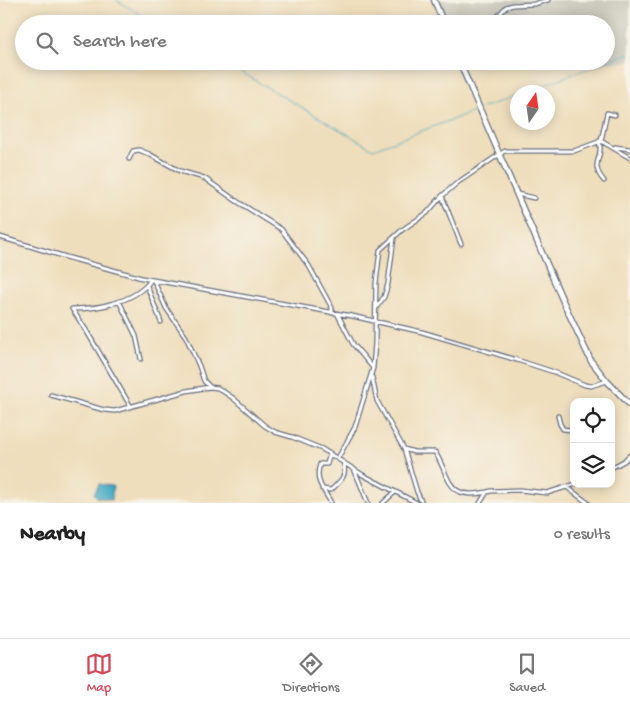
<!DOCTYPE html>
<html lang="en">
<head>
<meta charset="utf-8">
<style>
	body { margin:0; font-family:"Gochi Hand",sans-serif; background:#f2f2f2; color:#222 }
	.controls { position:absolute; right:15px; bottom:15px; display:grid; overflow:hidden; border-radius:10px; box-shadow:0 2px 12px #0003 }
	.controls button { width:45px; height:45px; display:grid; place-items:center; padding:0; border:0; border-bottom:1px solid #e0e0e0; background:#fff; color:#222; font:25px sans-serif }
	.compass { position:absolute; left:510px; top:85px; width:45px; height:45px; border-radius:50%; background:#fff; box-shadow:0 2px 12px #0003; rotate:13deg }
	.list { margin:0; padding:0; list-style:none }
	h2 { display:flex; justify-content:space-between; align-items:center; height:65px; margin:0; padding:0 20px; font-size:21px }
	h2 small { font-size:16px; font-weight:400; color:#767676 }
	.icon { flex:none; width:28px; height:28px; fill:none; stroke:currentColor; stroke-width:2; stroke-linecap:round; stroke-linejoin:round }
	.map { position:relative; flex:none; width:630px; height:503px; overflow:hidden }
	.search { position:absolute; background:#fff; box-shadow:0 2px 12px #0003; left:15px; right:15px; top:15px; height:55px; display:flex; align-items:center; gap:12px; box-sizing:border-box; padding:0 18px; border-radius:28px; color:#767676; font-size:19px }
	.sheet { height:135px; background:#fff }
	nav { display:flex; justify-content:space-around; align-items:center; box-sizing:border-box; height:70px; border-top:1px solid #e0e0e0; background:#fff; font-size:14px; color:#767676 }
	nav a { display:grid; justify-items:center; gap:2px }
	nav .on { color:#d1495b }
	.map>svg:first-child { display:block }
	.industrial { fill:#c6c5b8 }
	.water { fill:#41a8c1; stroke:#2e6c90 }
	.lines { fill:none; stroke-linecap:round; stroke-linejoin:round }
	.stream { stroke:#41a8c1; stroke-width:1 }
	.street-casing { stroke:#656c7f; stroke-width:5.5 }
	.secondary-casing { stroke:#656c7f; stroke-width:7 }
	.street { stroke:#fff; stroke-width:3 }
	.secondary { stroke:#fff; stroke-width:4.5 }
</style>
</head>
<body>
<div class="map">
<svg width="630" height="503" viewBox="0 0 630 503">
	<rect width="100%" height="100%" fill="#f7f3e8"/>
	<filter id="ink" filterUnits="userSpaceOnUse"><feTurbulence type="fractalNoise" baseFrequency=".02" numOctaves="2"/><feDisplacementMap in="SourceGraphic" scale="10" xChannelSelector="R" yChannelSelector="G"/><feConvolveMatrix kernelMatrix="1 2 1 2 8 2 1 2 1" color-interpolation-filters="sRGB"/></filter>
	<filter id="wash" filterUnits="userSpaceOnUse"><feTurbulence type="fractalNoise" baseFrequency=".0096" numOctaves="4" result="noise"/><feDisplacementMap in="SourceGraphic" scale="20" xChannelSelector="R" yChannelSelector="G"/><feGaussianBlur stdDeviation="1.12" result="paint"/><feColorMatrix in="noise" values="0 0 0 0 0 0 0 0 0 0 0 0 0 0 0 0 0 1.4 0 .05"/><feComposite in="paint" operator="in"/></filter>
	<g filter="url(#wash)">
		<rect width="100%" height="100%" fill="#efdebc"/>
		<path class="industrial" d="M433,0H630V62L461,66L459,61H606V24H443Z"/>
		<path class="water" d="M99,484L113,486L112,500L97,497L94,494Z"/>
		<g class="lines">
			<path class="stream" d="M116,0L157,24
				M222,61L373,149L478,110
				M524,92L630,53
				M482,108L518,95"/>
		</g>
	</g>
	<g filter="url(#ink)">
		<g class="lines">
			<defs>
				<path id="street" d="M491,24L506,7L513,5L534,4L548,0
					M599,141C605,158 588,162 604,181
					M601,141L607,113L615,115
					M615,147L630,149
					M129,159L133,151L139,150L149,154L180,171L204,178L235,200L281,229L309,266L332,308V313
					M517,194L534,198
					M442,196L461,244
					M0,237L66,257L142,278L352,316L422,332L517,360L554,372L585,385L591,386L607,381
					M154,281L166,308L186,337L199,366L204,381L210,387
					M147,286L161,322
					M119,301L136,336L141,359
					M376,308L384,297L388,284L394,238
					M338,315L353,344L373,368
					M372,377L377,401L404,449L417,492L422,503
					M51,395L104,410L115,411L186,391L210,387L218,388L233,398L265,426L275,432L292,437L322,449L363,475L417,503
					M131,407L86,330L72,309C98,309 135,302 151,280
					M558,416L560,424L563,429L571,430L574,435
					M404,449L414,452H435C451,478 446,501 487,492
					M330,453L327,464H320C314,482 324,489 331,503
					M338,458L355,427L373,368L375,342L376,283L380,250L402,230L427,213L442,196L457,183L500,154L505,151H574L601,141L630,158
					M611,468L624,461L630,455
					M354,469L368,503
					M568,488L588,503
					M322,489L331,490C341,481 348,475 343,462
					M383,503L395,492
					M480,503L487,492L491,491L520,490L547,493L576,484"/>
				<path id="secondary" d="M434,0L444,24
					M459,61L562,299L591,361L607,381L630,405"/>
			</defs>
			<use href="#street" class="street-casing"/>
			<use href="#secondary" class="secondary-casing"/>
			<use href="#street" class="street"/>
			<use href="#secondary" class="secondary"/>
		</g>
	</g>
</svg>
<div class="controls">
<button><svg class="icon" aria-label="locate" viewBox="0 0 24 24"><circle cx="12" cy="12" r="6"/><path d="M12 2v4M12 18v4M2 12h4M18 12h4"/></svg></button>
<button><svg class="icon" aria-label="layers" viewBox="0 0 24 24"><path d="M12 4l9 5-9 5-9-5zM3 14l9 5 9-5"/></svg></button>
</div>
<svg class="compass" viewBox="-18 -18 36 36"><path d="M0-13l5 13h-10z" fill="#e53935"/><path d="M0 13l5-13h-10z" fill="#767676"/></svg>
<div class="search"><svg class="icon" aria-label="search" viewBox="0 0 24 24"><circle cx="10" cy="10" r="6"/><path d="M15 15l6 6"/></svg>Search here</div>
</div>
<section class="sheet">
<h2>Nearby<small>0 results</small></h2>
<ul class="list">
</ul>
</section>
<nav>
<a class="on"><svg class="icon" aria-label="map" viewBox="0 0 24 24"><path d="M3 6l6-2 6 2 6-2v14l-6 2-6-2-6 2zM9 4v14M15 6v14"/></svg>Map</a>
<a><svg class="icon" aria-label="directions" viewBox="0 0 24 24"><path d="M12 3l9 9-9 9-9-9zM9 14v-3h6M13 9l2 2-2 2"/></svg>Directions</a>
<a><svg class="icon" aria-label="saved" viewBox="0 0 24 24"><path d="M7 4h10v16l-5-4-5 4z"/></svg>Saved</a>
</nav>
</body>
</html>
